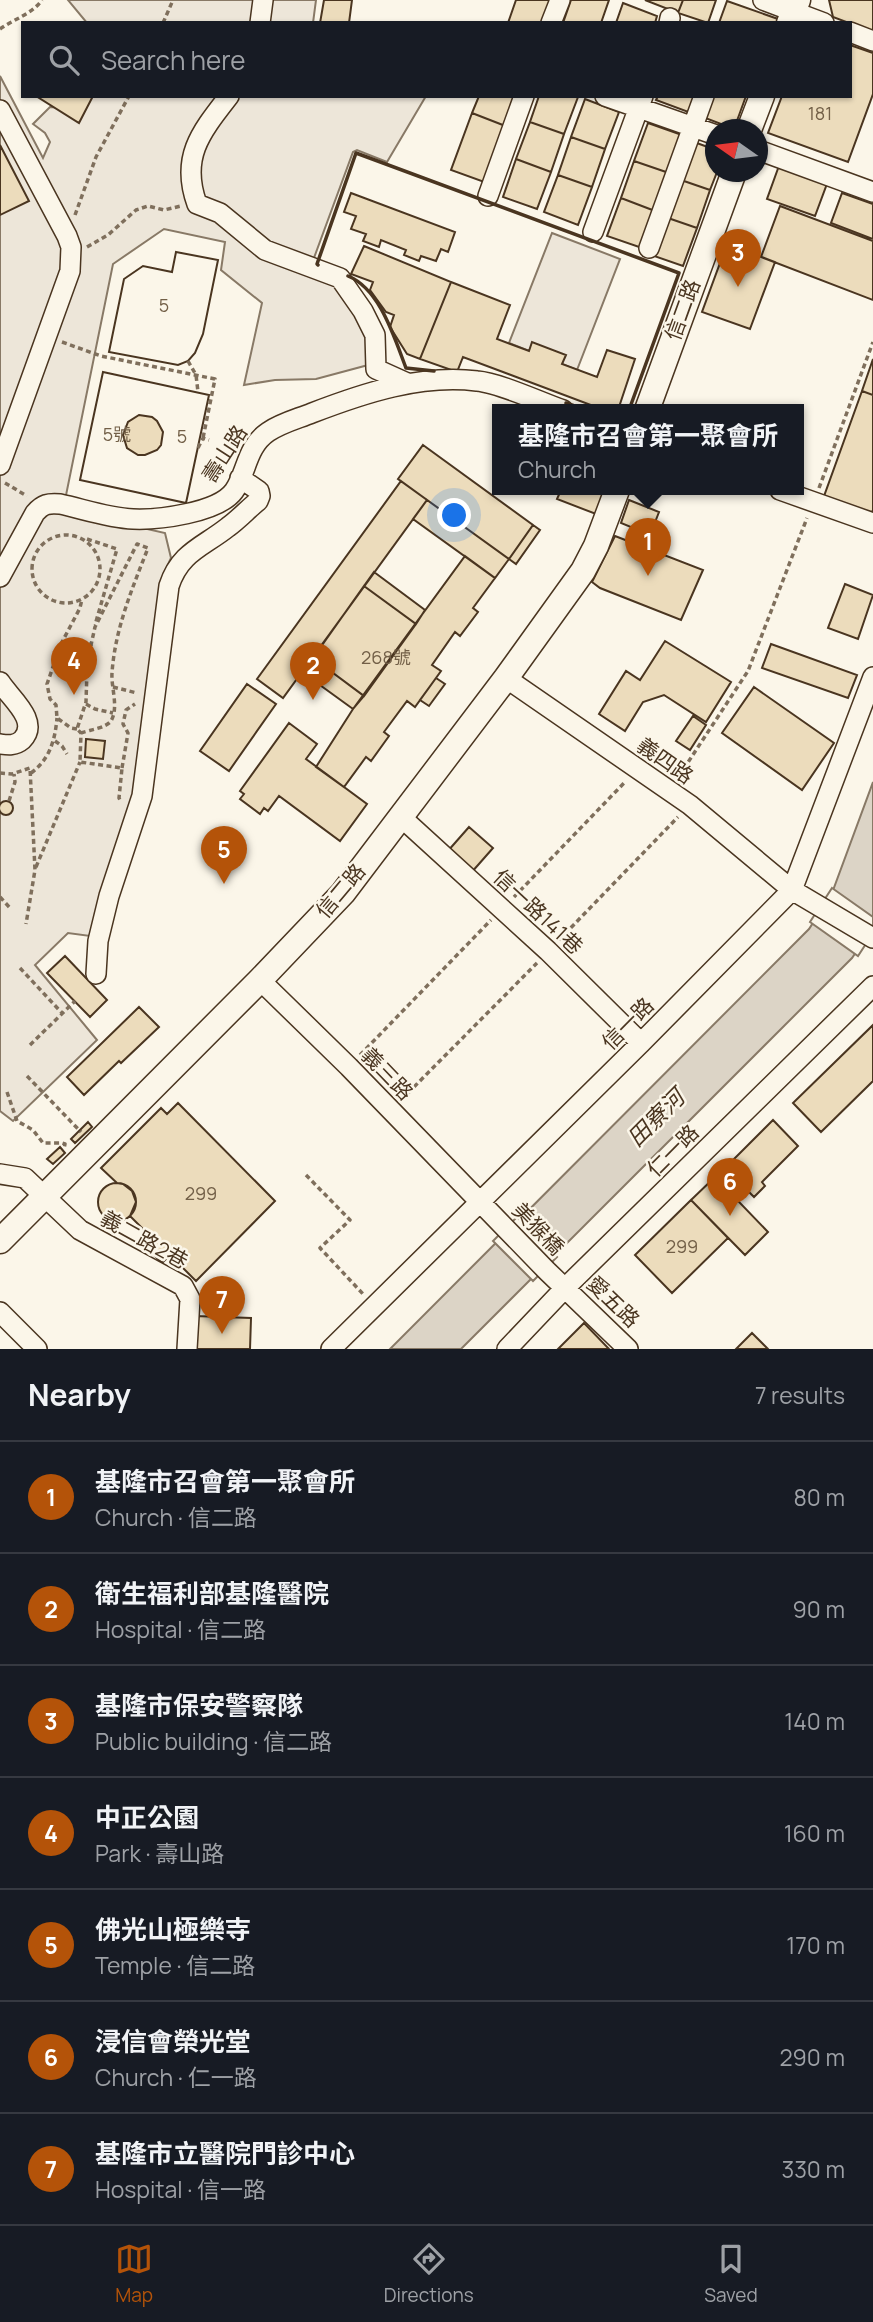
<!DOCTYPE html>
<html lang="en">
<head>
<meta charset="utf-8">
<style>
	body { margin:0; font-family:Manrope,"Noto Sans TC",sans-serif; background:#242831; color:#f1f3f6 }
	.compass { position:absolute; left:705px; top:119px; width:63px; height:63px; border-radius:50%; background:#171b24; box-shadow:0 2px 5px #0004; rotate:284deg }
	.you { position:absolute; left:455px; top:516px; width:24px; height:24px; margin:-18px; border:5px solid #fff; border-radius:50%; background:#1a73e8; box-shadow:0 0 0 10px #1a73e833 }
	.badge { display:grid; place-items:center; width:46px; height:46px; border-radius:50%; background:#b45309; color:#fff; font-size:23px; font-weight:700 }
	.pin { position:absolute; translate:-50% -58px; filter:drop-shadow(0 2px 4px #0008) }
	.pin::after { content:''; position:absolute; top:37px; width:24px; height:21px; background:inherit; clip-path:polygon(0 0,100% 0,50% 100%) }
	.popup { position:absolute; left:492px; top:404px; width:312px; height:91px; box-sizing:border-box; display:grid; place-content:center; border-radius:0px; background:#171b24; filter:drop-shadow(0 2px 5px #0005); font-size:23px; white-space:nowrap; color:#9ea1a6 }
	.popup b { font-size:26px; color:#f1f3f6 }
	.popup::after { content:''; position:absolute; left:50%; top:100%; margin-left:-14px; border:14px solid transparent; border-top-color:#171b24 }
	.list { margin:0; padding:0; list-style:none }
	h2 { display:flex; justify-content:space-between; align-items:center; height:91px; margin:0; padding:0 28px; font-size:30px }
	h2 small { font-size:23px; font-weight:400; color:#9ea1a6 }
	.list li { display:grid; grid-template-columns:46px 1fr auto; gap:21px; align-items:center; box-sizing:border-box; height:112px; padding:0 28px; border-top:2px solid #363941 }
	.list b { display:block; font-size:26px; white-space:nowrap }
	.list p { margin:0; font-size:23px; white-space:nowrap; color:#9ea1a6 }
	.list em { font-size:23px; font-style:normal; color:#9ea1a6 }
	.icon { flex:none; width:38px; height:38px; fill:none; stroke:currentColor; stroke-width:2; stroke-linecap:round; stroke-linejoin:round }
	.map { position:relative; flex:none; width:873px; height:1349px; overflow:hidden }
	.search { position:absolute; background:#171b24; box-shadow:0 2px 5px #0004; left:21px; right:21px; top:21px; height:77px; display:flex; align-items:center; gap:18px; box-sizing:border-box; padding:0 24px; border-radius:0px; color:#9ea1a6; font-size:26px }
	.sheet { height:875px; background:#171b24 }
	nav { display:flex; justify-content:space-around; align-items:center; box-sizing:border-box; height:98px; border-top:2px solid #363941; background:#171b24; font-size:19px; color:#9ea1a6 }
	nav a { display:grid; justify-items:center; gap:4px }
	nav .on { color:#b45309 }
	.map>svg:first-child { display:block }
	.green { fill:#ede6d9; stroke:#887966; stroke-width:2 }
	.water { fill:#dcd4c6; stroke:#887966; stroke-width:2 }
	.pier { fill:#fbf6e9; stroke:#887966; stroke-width:2 }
	.building { fill:#ecdcbc; stroke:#4a3520; stroke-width:2; fill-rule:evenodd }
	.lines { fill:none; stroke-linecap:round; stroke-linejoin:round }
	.minor-casing { stroke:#4a3520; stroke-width:22 }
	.major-casing { stroke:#4a3520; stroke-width:27 }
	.path { stroke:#7f6f5c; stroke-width:3.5; stroke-dasharray:5 3.5; stroke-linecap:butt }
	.minor { stroke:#fbf6e9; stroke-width:19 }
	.major { stroke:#fbf6e9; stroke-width:24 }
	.wall { stroke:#4a3520; stroke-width:3.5 }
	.labels { text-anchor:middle; stroke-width:5; stroke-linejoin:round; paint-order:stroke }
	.number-label { font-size:18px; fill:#725f47 }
	.street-label { font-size:21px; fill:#4a3520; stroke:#fbf6e9 }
	.water-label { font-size:23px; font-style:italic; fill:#4a3520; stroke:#fbf6e9 }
</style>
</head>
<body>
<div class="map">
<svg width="873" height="1349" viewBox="0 0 873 1349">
	<rect width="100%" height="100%" fill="#fbf6e9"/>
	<path class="green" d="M68,0H316L313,23H87Z
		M0,76L43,158L50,142L45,133L33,124L50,107L83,108L90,96H426L387,162L357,150L353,152L311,266L352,289L383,361L316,379L275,380L244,385L262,303L221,270L225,242L164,229L113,264L63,510L165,533L171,558L164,573L160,596L135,795L90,936L68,933L35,965L97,1040L13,1121L0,1111Z
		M552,233L620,259L577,370L509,343Z"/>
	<path class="water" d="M873,782V927L852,958L461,1349H390L809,929L832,893Z"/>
	<path class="pier" d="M832,888L873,917V933L858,956L810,922Z
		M517,1217L557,1257L533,1281L493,1241Z"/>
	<path class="building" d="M324,0H352L349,23H320Z
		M516,0H554L546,23H508Z
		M571,0H609L601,23H563Z
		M645,0H683L678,13Z
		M683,0H716L708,23L678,13Z
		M829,0H873V32L833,17Z
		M727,1L778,19L777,23H719Z
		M623,3L657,16L655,23H616Z
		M850,45L873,53V94L848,162L768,133L782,96H850Z
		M36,96H93L79,123Z
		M479,96H520L508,127L472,113Z
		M539,96L578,97L564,134L530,122Z
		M658,96H697L691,113L656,100Z
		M707,96H746L734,129L700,116Z
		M585,99L619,112L605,149L571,137Z
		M472,113L508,127L487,183L451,170Z
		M530,122L564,134L551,172L516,159Z
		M648,123L682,135L669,173L634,161Z
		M571,137L605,149L592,187L558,175Z
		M694,142L716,150L717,172L710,190L681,180Z
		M0,145L29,201L0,215Z
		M516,159L551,172L537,209L503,197Z
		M634,161L669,173L655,211L621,198Z
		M780,163L828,181L815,216L767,199Z
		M558,175L592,187L578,225L544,212Z
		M681,180L710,190L697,228L668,218Z
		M351,193L455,232L448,252L441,249L436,261L421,256L419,261L404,255L406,250L381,240L379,247L363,241L366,234L351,229L356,216L344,212Z
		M842,193L873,204V239L831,223Z
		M621,198L655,211L642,248L607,236Z
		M780,206L873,241V300L761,257Z
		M668,218L697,228L683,266L654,256Z
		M727,244L775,262L750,329L702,312Z
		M364,246L451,282L420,359L407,354L390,327L394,315L386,312L370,290L373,282L351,274Z
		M176,252L218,260L203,334L195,353L188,361L178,365L109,352L124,279L143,266L172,272Z
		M176,252L218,260L203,334L195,353L188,361L178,365L109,352L124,279L143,266L172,272Z
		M451,282L510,305L497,339L529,351L532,342L566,355L562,364L597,377L607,350L635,359L618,410H604L463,357L457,372L420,359Z
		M873,359V395L862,391Z
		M103,372L209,395L186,503L80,480ZM139,415L152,417L157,421L163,432L161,445L157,450L145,455H138L127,448L123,435L128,422Z
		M103,372L209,395L186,503L80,480Z
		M862,391L873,395V510L870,517L823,499Z
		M423,445L533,525L509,559L398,479Z
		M401,481L427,500L283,698L257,679Z
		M561,490H605L596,514L557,499Z
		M427,500L509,559L495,578L413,519Z
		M629,500L659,512L650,535L621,523Z
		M533,525L540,530L516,564L509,559Z
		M615,536L703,570L681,620L600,588L592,582Z
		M465,556L495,578L473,608L478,612L460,636L455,632L432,665L441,671L415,707L407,701L384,732L389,736L371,761L366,757L344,787L316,767L353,709Z
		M374,572L425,610L416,624L364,586Z
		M845,584L873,595L858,639L828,628Z
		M364,586L416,624L364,696L313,658Z
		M665,641L731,682L706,722L664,695L643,702L625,731L599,714L626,671L640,680Z
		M771,644L857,675L848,698L762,668Z
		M313,658L364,696L353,709L302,672Z
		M436,678L445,684L429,706L420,700Z
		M247,684L276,704L229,771L200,751Z
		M754,687L834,743L802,790L722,733Z
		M693,716L706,725L690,750L676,741Z
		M289,723L317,744L306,759L367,804L340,841L279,796L268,811L264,808L260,814L240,799L244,794L240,791Z
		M86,739L105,741L103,759L85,757Z
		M-1 808a7 7 0 1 1 14 0a7 7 0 1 1-14 0Z
		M469,827L493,848L471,873L447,852Z
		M65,956L107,1000L90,1017L47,973Z
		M139,1007L159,1027L121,1063L119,1061L84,1095L67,1077Z
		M873,1025V1081L821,1132L793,1103Z
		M178,1103L275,1201L196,1281L170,1255L162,1263L139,1240L147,1233L130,1216L136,1202L132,1191L123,1184L117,1183L101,1168L161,1108L167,1114Z
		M773,1120L798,1146L762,1182L765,1186L754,1197L725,1168Z
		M88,1122L92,1127L75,1143L71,1139Z
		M60,1147L65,1153L53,1164L47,1159Z
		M715,1177L768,1232L745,1255L691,1200Z
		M98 1202a19 19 0 1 1 38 0a19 19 0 1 1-38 0Z
		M691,1200L728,1238L672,1293L635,1255Z
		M195,1316L251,1318L250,1349H193Z
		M584,1323L609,1349H558Z
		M752,1333L768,1349H736Z"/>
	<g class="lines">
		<defs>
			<path id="minor" d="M763,0L824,23
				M260,23L263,0
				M551,23L560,0
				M669,23L670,18
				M850,32L873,41
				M229,96C201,132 180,157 197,204L220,213L265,250L340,278L363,311L375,335L376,369L407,383
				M605,96L716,135
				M0,110L67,236L71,247L70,271L0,465
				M758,150L873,192
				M488,196L524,96
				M593,232L643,96
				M649,248L704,96
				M780,490L873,523
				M0,577L35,513C43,504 48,503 60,504C83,509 109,518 133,519C158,520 218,513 234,491C247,473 246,447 268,432C281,423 297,419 312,413C364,393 421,374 477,381C500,383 540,402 563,410
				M506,678L690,805L792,890L873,938
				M0,682C9,697 41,721 22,740C15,746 8,745 0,744
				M401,817L548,951L641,1043
				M96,974L98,941L109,896L142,796L169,586C180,552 203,547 228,527C239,519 248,509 258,501L260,496L259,491L240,478
				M260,980L349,1067L547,1271L628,1349
				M0,1174L25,1178L80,1230L183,1286L190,1299L187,1349
				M0,1312L37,1349
				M331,1349L641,1043L792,890L873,677
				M507,1349L565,1288L873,986"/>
			<path id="major" d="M789,23L798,0
				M749,130L762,96
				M647,410L734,172
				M0,1241L260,980L343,893L506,678L583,571L596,546L617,490"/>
		</defs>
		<use href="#minor" class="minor-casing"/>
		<use href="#major" class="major-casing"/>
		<path class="path" d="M163,23L173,0
			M0,29C14,19 32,14 42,0
			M75,215L96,157L129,96
			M87,247L108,235L136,210L148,206L164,210L181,206
			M62,342L101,356L215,379L203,438
			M188,361L196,375L198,392
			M198,448L203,438L209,440
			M5,483L27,496
			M819,488L873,342
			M32 569a34 34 0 1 1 68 0a34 34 0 1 1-68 0Z
			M87,539L117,549L95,625
			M59,659L92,643
			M113,687L137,693
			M86,704L95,709L113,713
			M77,729L71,728L57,718L56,705L50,699L47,684L61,644L80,608L82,599
			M81,733C89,730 106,728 111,721C119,707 111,688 112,673C115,629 132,589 148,548L137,544L95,627L91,645L94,659L87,670L86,702L77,729L81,733L80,762L122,768L119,798L121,802
			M55,741L62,746L67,754
			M122,768L128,733L123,724L126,710L135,704
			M0,773L12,774L30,768L35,870L26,924
			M31,773C50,759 55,740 57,718
			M679,776L748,671L807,518
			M9,801L15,782L14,774
			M36,867L80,762
			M0,897L11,909
			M514,897L625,782
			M559,940L678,817
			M20,968L62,1013
			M30,1045L75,1001
			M360,1055L491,920
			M27,1076L81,1132
			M7,1092L17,1121L33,1130L43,1143H62L65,1144L64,1149
			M402,1099L537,963
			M306,1175L350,1220L320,1248L363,1294"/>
		<use href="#minor" class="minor"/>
		<use href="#major" class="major"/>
		<path class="wall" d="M318,265L317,264L356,153L679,273L629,410
			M348,276C380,289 394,337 406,368L434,371
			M566,403L586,410"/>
	</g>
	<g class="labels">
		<g class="number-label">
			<text x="820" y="120">181</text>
			<text x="164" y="312">5</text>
			<text x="117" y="441">5號</text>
			<text x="182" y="443">5</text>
			<text x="386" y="664">268號</text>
			<text x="201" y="1200">299</text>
			<text x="682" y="1253">299</text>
		</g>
		<g class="street-label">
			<text transform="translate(683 310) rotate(-70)" y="7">信二路</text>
			<text transform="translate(225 454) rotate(-57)" y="7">壽山路</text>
			<text transform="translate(665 761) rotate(35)" y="7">義四路</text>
			<text transform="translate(341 891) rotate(-50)" y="7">信二路</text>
			<text transform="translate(538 912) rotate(43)" y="7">信一路141巷</text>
			<text transform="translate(628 1024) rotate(-45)" y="7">信一路</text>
			<text transform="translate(387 1074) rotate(46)" y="7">義三路</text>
			<text transform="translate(673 1151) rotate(-45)" y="7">仁一路</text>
			<text transform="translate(538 1229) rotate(46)" y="7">美猴橋</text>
			<text transform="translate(144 1240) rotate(29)" y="7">義二路2巷</text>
			<text transform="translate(613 1302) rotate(44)" y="7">愛五路</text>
		</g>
		<g class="water-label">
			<text transform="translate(656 1118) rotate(-45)" y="8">田寮河</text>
		</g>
	</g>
</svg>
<svg class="compass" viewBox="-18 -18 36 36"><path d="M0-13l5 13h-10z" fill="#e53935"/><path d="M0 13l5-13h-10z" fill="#9ea1a6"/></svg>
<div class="you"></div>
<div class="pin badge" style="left:648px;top:576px">1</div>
<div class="popup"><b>基隆市召會第一聚會所</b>Church</div>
<div class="pin badge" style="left:313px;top:700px">2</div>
<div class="pin badge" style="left:738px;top:287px">3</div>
<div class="pin badge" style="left:74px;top:695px">4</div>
<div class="pin badge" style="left:224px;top:884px">5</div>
<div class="pin badge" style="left:730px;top:1216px">6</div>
<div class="pin badge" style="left:222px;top:1334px">7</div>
<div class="search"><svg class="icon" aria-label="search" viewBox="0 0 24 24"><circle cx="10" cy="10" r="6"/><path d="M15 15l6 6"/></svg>Search here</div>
</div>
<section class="sheet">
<h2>Nearby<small>7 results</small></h2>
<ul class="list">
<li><span class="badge">1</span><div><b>基隆市召會第一聚會所</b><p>Church · 信二路</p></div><em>80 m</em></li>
<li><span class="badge">2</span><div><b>衛生福利部基隆醫院</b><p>Hospital · 信二路</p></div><em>90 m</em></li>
<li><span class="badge">3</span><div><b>基隆市保安警察隊</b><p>Public building · 信二路</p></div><em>140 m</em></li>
<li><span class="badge">4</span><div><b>中正公園</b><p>Park · 壽山路</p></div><em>160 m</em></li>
<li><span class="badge">5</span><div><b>佛光山極樂寺</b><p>Temple · 信二路</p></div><em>170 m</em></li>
<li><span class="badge">6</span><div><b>浸信會榮光堂</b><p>Church · 仁一路</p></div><em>290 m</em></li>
<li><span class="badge">7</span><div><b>基隆市立醫院門診中心</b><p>Hospital · 信一路</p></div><em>330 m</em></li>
</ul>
</section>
<nav>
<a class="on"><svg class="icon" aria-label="map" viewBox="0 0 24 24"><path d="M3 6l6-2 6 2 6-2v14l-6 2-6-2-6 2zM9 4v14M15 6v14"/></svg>Map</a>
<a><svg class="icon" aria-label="directions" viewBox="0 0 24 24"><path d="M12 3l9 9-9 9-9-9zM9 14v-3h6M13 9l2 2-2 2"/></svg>Directions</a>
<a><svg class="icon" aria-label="saved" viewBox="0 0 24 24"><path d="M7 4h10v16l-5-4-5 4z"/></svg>Saved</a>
</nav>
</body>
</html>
